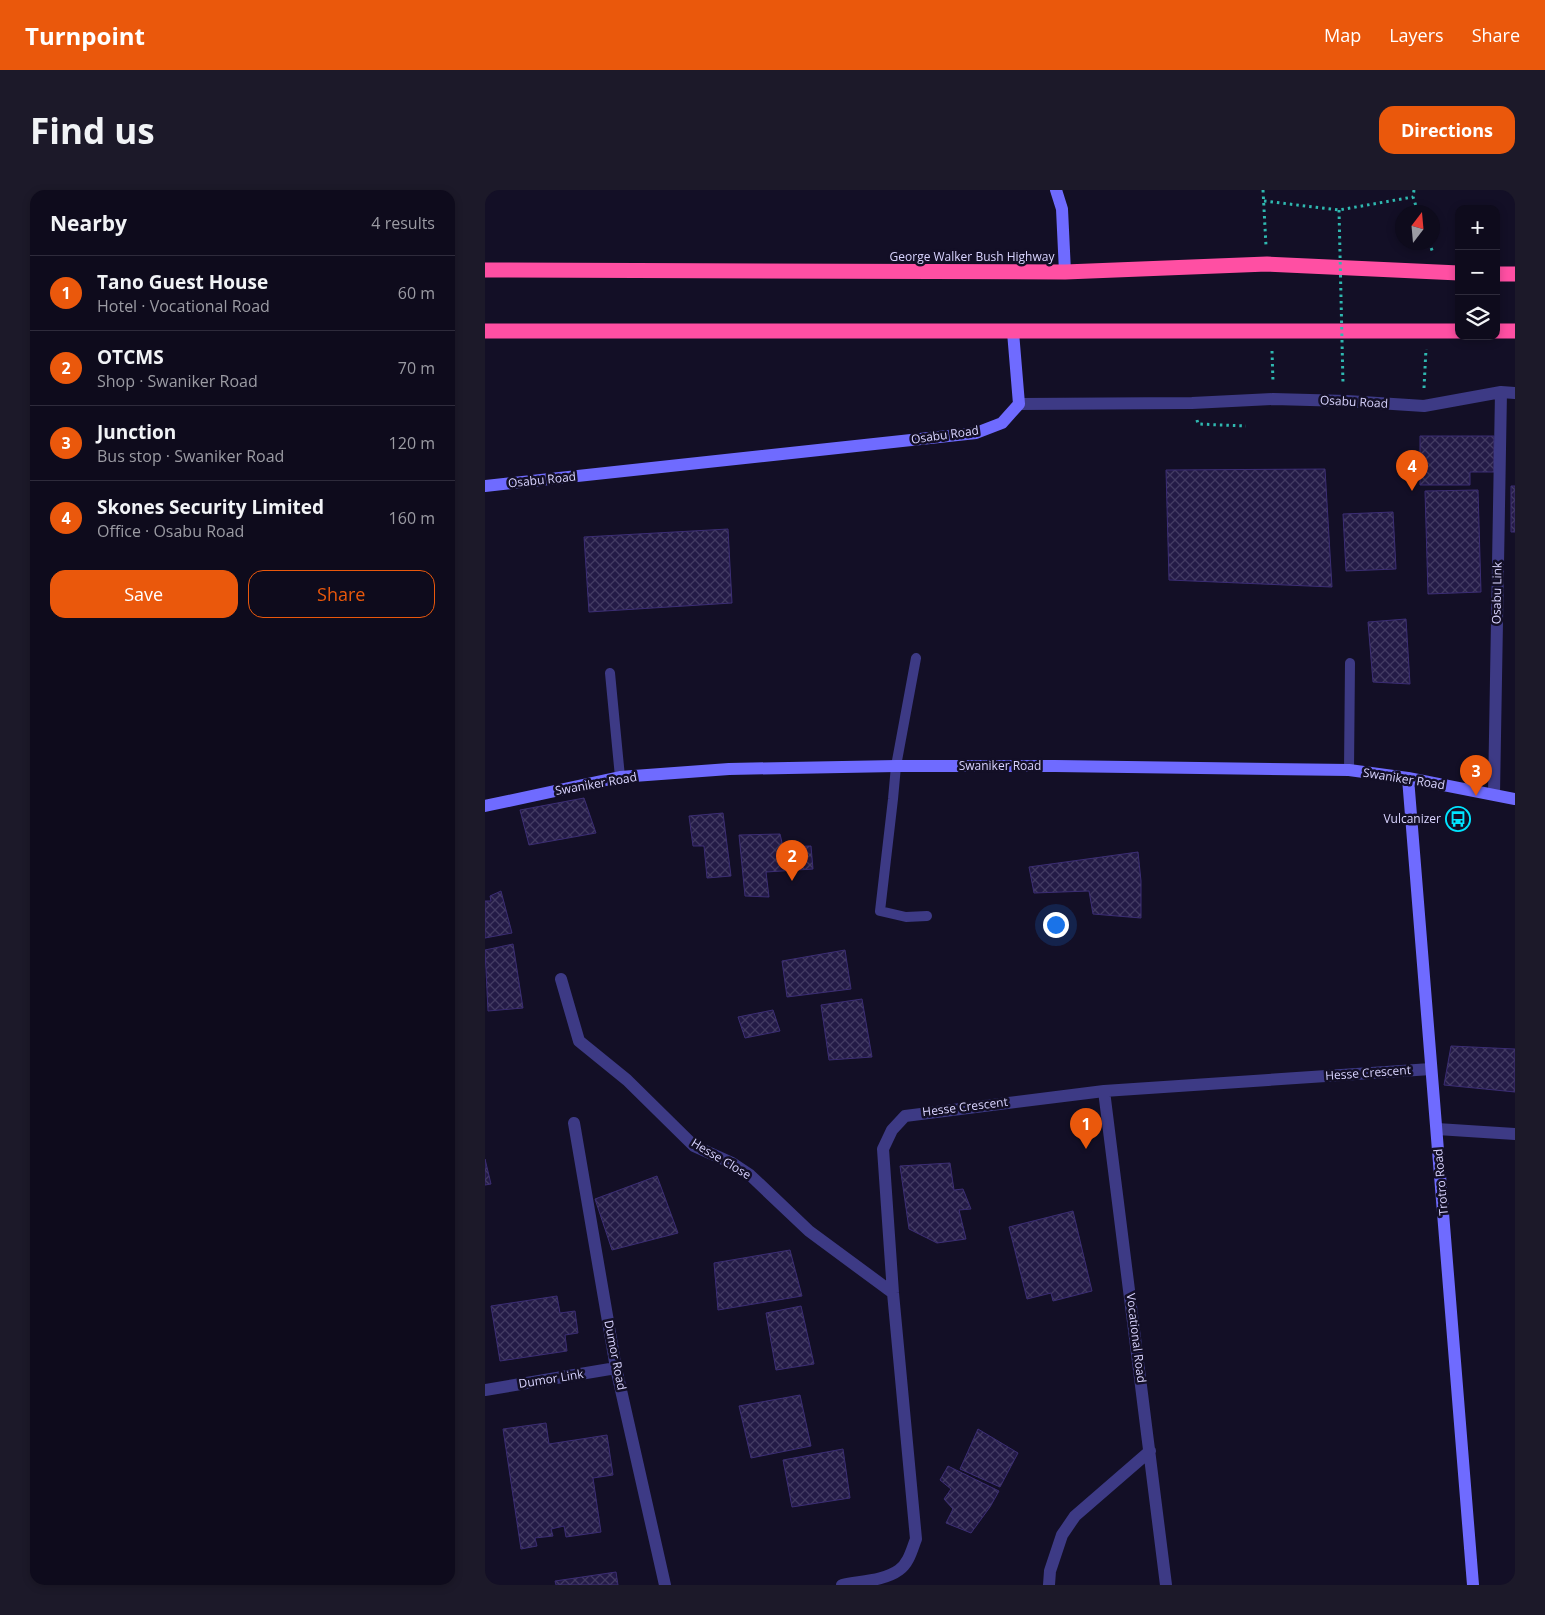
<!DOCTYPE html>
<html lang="en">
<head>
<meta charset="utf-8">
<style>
	body { margin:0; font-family:"Open Sans",sans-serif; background:#1c1929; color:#f1f3f6 }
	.controls { position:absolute; right:15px; top:15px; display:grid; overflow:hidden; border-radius:10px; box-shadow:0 2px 8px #0003 }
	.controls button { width:45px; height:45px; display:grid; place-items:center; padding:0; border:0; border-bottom:1px solid #2e2b3b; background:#0e0b1c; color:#f1f3f6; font:25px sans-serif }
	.compass { position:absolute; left:910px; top:15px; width:45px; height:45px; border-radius:50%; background:#0e0b1c; box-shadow:0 2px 8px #0003; rotate:16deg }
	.you { position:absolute; left:570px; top:734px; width:18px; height:18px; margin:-12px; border:4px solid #fff; border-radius:50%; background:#1a73e8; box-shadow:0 0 0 8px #1a73e833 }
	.badge { display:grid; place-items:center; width:32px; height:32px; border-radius:50%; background:#ea580c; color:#fff; font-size:16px; font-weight:700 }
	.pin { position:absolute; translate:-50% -41px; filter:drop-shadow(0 1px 2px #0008) }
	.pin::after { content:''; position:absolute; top:26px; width:18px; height:15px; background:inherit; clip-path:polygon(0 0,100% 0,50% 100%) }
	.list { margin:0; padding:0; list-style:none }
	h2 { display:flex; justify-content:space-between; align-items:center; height:65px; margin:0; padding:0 20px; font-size:21px }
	h2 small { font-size:16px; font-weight:400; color:#9b9ba3 }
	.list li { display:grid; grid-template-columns:32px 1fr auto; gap:15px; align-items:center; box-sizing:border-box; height:75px; padding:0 20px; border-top:1px solid #2e2b3b }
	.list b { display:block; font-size:19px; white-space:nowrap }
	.list p { margin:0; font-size:16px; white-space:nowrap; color:#9b9ba3 }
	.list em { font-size:16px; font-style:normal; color:#9b9ba3 }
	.actions { display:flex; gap:10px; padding:15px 20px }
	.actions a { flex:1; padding:11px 0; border:1px solid #ea580c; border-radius:15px; text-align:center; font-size:18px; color:#ea580c }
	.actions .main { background:#ea580c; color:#fff }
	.icon { flex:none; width:28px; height:28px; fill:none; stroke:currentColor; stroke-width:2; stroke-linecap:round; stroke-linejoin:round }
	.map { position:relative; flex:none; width:1030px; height:1395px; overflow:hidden; border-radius:15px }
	header { display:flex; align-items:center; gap:30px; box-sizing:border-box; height:70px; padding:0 25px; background:#ea580c; color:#fff }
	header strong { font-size:24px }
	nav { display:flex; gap:28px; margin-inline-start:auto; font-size:18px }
	.intro { display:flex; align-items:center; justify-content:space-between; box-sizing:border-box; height:120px; padding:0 30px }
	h1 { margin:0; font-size:35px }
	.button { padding:12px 22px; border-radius:15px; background:#ea580c; color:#fff; font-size:18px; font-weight:700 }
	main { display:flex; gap:30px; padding:0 30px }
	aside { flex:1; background:#0e0b1c; border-radius:15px; box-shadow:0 2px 8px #0003 }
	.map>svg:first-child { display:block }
	.building { fill:url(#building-cross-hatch); stroke:#3b2d73 }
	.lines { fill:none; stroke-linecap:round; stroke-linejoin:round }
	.path { stroke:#2fb8b0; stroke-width:3; stroke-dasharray:2.5 4; stroke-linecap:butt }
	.lane { stroke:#3d3a85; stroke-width:10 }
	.street { stroke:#3d3a85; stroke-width:12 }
	.secondary { stroke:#6f6bff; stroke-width:12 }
	.highway { stroke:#ff4fa3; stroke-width:15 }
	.path-bridge { stroke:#2fb8b0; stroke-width:3; stroke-dasharray:2.5 4; stroke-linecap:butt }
	.labels { text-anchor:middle; stroke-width:5; stroke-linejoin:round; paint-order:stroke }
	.street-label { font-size:12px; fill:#d9d4ff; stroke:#130f26 }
	.poi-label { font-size:12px; fill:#d9d4ff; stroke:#130f26; text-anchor:end }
</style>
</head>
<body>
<header>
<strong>Turnpoint</strong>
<nav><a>Map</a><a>Layers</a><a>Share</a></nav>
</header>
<div class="intro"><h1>Find us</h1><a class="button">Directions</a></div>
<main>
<aside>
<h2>Nearby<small>4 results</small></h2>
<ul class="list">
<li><span class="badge">1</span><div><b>Tano Guest House</b><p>Hotel · Vocational Road</p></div><em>60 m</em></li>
<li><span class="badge">2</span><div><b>OTCMS</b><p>Shop · Swaniker Road</p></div><em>70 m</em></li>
<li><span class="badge">3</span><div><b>Junction</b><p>Bus stop · Swaniker Road</p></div><em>120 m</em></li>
<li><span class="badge">4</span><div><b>Skones Security Limited</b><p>Office · Osabu Road</p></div><em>160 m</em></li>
</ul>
<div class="actions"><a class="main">Save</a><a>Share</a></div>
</aside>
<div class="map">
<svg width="1030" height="1395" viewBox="0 0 1030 1395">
	<defs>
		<pattern id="building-cross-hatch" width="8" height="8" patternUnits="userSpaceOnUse" patternTransform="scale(1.25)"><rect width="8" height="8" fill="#241b47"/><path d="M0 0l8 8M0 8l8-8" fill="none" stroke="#433b63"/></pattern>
	</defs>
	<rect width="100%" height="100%" fill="#130f26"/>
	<path class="building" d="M935,246H1009V282H985V295H935Z
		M840,279L847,397L684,390L681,280Z
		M1026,296H1030V342H1026Z
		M993,300L996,402L943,404L940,301Z
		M908,322L911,379L861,381L858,324Z
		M243,339L247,413L104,422L99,347Z
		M921,429L925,494L888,492L883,432Z
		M99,608L111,643L44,655L35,620Z
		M238,623L246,686L222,688L219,656H208L204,626Z
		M295,644L298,657L326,656L328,679L281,682L284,707L260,706L254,645Z
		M653,662L656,691V728L608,724L604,701L549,703L544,677Z
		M16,701L27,743L0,748V711H6L5,706Z
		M28,754L38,818L3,821L0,760Z
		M360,760L366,799L302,807L297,771Z
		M377,809L387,867L344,870L336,815Z
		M288,820L295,841L260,848L253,827Z
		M966,856L1030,859V902L959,895Z
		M0,969L6,994L0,995Z
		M465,973L469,1000L478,999L486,1019L474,1020L481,1049L452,1053L424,1039L415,976Z
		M172,986L193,1043L127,1060L110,1009Z
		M588,1021L607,1101L568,1111L566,1103L542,1109L524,1037Z
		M305,1060L317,1106L233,1120L229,1073Z
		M72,1106L75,1123L90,1121L93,1143L80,1145L82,1161L15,1171L6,1116Z
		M316,1116L329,1174L291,1180L281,1123Z
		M315,1205L326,1256L266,1268L254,1216Z
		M61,1233L64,1254L122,1245L128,1285L108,1288L116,1342L81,1347L79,1336L66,1339L68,1346L50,1348L52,1356L36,1359L18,1239Z
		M493,1239L533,1263L515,1297L475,1279Z
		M358,1259L365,1308L307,1317L298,1270Z
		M463,1276L514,1301L505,1317L486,1343L461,1333L468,1319L459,1309L466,1299L455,1290Z
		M131,1382L133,1395H71L70,1391Z"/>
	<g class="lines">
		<path class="path" d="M778,0L781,56
			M929,0L928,7L933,22
			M779,11L854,20L928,7
			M944,52L948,63
			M787,161L788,192
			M939,198L941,159
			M712,230L713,234L761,236"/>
		<path class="lane" d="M431,468L411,576L408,609L395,721L421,727L442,726
			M125,483L135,587
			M864,580L865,473"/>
		<path class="street" d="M534,214L707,213L788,209L862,211L939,216L1016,202L1030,203
			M1009,604L1016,202
			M76,789L94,851L142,890L209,956L247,973L265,985L324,1041L408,1103
			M619,901L681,1395
			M89,933L131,1178L180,1395
			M952,939L1030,944
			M0,1200L131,1178
			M357,1395C375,1391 399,1391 414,1380C424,1373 427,1359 431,1349L408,1103L398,959L407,940L420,926L619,901L946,879
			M564,1395L565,1381L577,1345L590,1326L665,1261"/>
		<path class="secondary" d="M571,0L577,19L580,82
			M0,296L491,243L517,233L534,214L528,142
			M923,588L988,1395
			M0,616L135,587L244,579L411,576H570L864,580L923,588L1030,609"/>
		<path class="highway" d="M0,80L580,82L782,74L974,83
			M1011,84H1030
			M0,141H974
			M1011,141H1030"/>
		<path class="path-bridge" d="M854,20L858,194"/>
	</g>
	<defs>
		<symbol id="bus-ring" viewBox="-11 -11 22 22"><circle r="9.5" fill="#130f26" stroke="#00e5ff" stroke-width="1.5"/><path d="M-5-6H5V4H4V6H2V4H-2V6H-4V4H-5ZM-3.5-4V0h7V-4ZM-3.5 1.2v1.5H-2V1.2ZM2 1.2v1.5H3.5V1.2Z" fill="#00e5ff"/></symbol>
	</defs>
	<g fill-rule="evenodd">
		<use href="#bus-ring" x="959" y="615" width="28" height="28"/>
	</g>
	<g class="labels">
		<g class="street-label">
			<text x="487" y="71">George Walker Bush Highway</text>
			<text transform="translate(869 212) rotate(3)" y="4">Osabu Road</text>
			<text transform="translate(460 245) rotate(-8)" y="4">Osabu Road</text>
			<text transform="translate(57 290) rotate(-6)" y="4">Osabu Road</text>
			<text transform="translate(1012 403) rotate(-89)" y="4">Osabu Link</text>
			<text x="515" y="580">Swaniker Road</text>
			<text transform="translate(919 589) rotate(9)" y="4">Swaniker Road</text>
			<text transform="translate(111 594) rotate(-10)" y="4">Swaniker Road</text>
			<text transform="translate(883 883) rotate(-4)" y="4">Hesse Crescent</text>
			<text transform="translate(480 917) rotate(-7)" y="4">Hesse Crescent</text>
			<text transform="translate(236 969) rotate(31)" y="4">Hesse Close</text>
			<text transform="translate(956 992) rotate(-95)" y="4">Trotro Road</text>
			<text transform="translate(651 1148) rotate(83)" y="4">Vocational Road</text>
			<text transform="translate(130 1165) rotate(79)" y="4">Dumor Road</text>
			<text transform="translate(66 1189) rotate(-9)" y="4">Dumor Link</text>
		</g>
		<g class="poi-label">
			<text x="956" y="633">Vulcanizer</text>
		</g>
	</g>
</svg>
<div class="controls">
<button>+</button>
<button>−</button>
<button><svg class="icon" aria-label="layers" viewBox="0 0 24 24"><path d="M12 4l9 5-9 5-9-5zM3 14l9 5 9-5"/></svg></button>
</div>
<svg class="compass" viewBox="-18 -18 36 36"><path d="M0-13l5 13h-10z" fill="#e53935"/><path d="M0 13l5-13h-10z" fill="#9b9ba3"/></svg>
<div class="you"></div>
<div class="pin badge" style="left:601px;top:959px">1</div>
<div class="pin badge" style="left:307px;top:691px">2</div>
<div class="pin badge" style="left:991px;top:606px">3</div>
<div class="pin badge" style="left:927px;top:301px">4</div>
</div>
</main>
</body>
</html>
